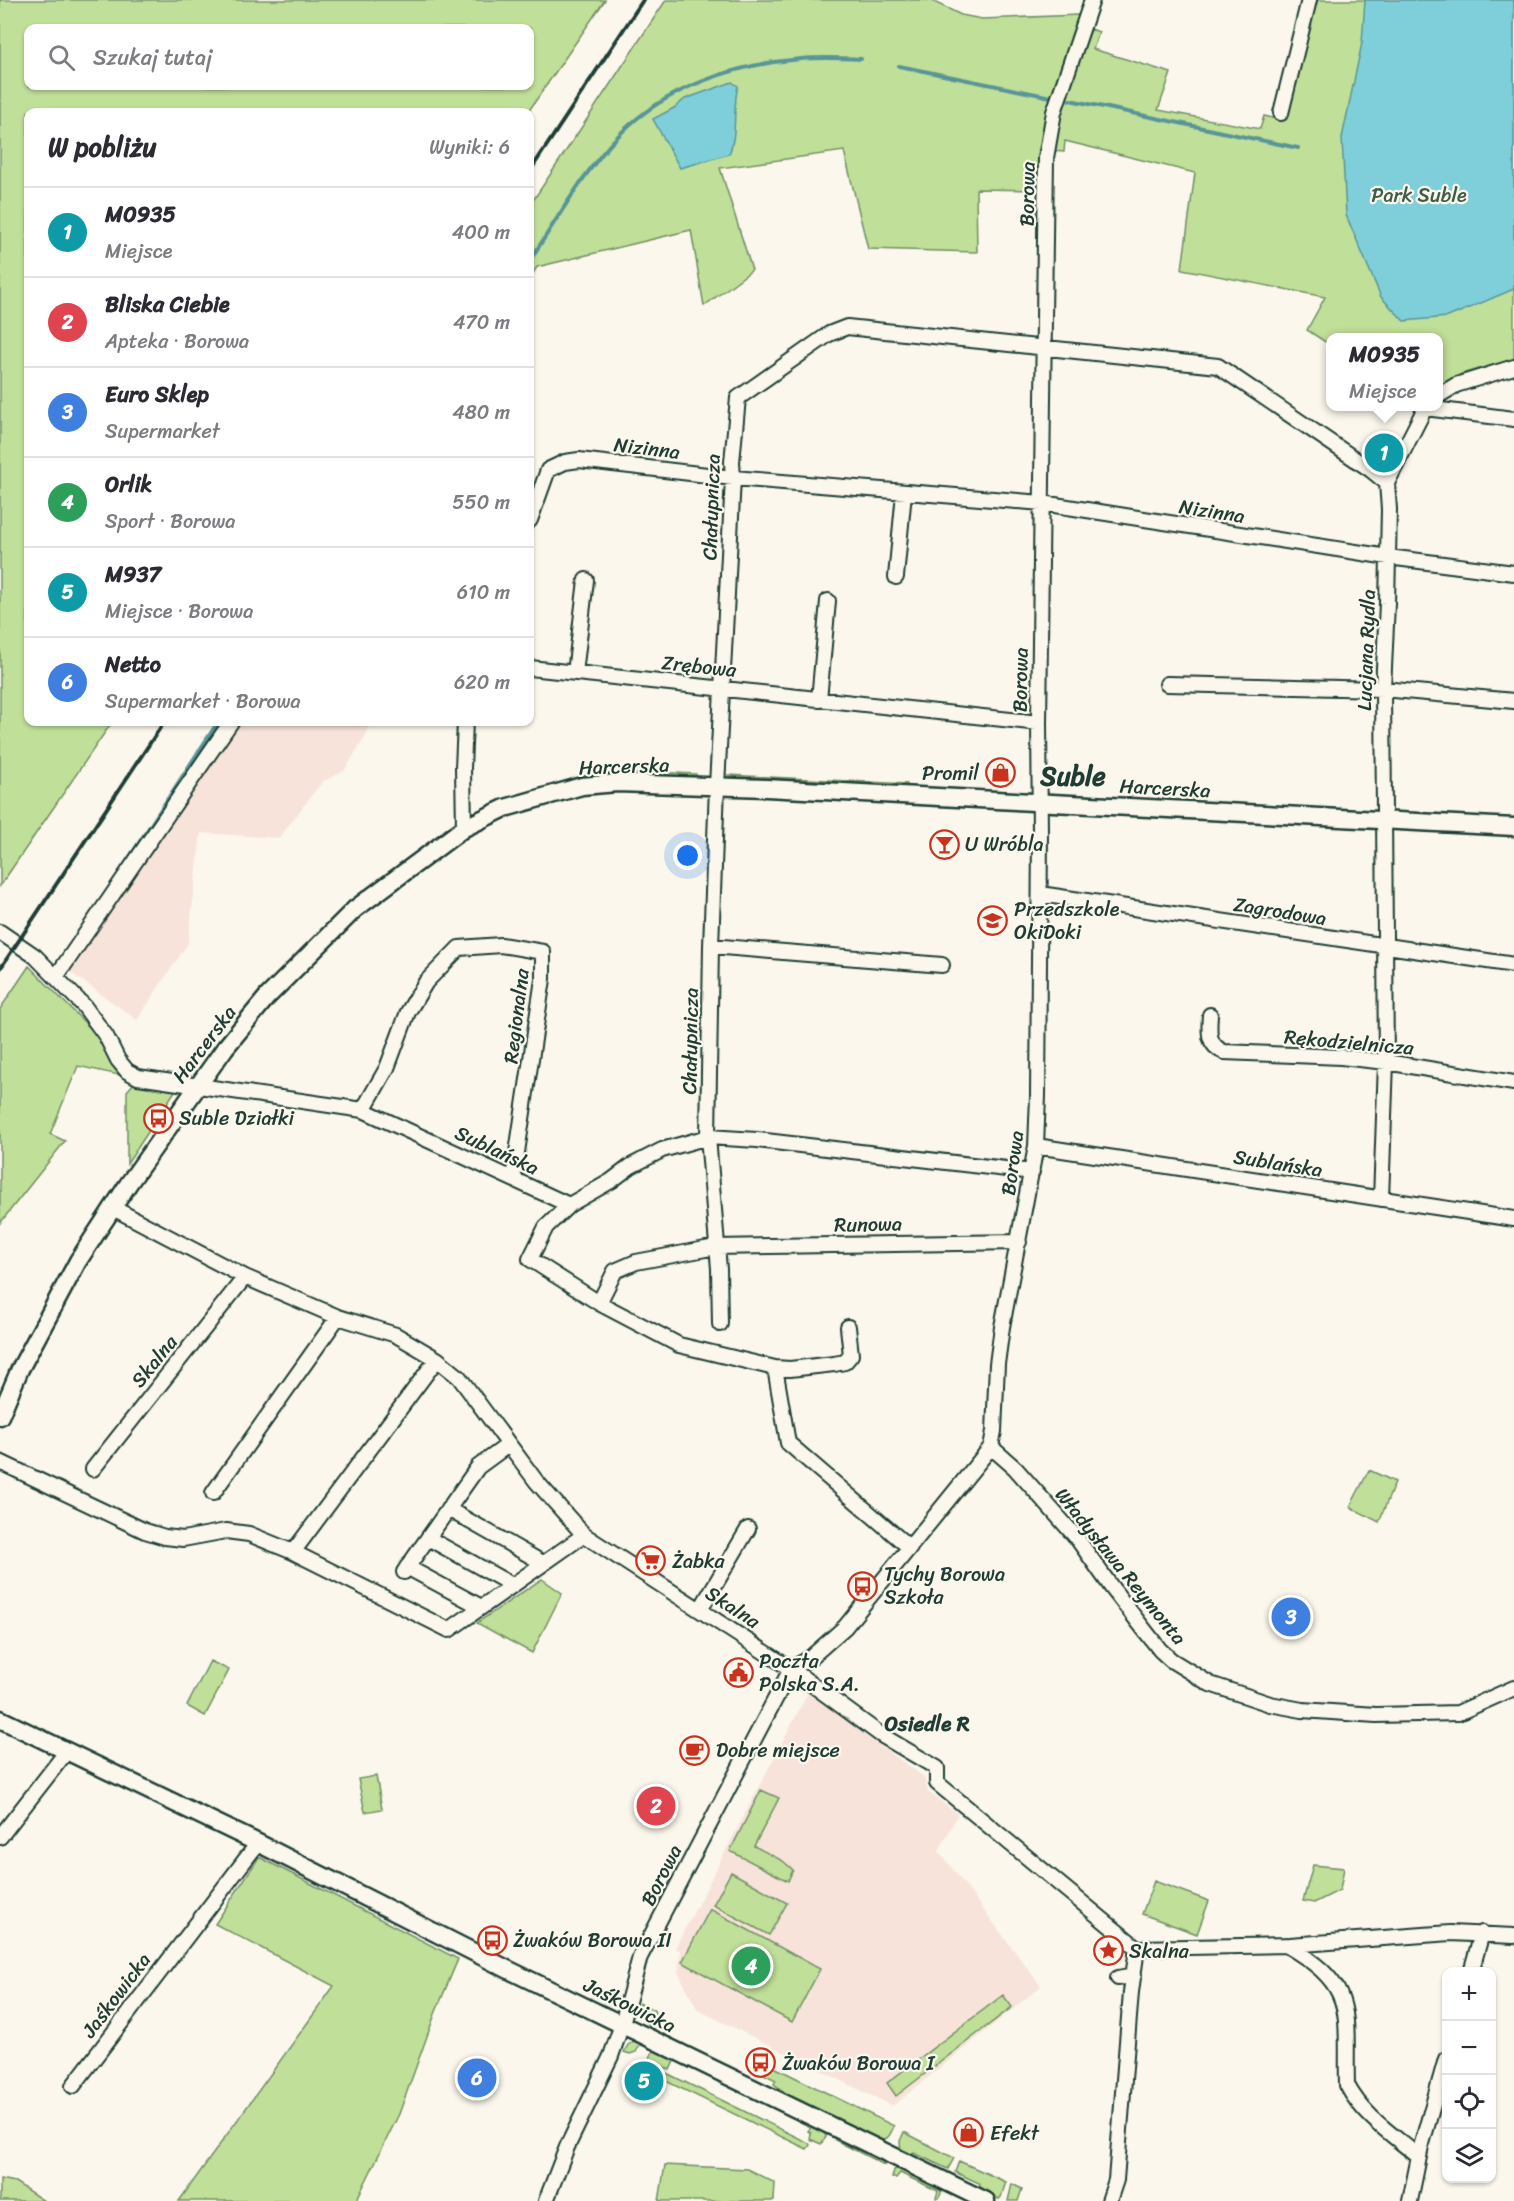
<!DOCTYPE html>
<html lang="pl">
<head>
<meta charset="utf-8">
<style>
	body { margin:0; font-family:Sriracha,sans-serif; background:#f7f7f7; color:#2b2b33 }
	.controls { position:absolute; right:18px; bottom:18px; display:grid; overflow:hidden; border-radius:12px; box-shadow:0 2px 4px #0004 }
	.controls button { width:54px; height:54px; display:grid; place-items:center; padding:0; border:0; border-bottom:2px solid #e1e1e2; background:#fff; color:#2b2b33; font:30px sans-serif }
	.you { position:absolute; left:688px; top:856px; width:21px; height:21px; margin:-15px; border:4px solid #fff; border-radius:50%; background:#1a73e8; box-shadow:0 0 0 9px #1a73e833 }
	.badge { display:grid; place-items:center; width:39px; height:39px; border-radius:50%; background:#b45309; color:#fff; font-size:20px; font-weight:700 }
	.pin { position:absolute; translate:-50% -50%; border:3px solid #fff; box-shadow:0 2px 6px #0006 }
	.popup { position:absolute; left:1326px; top:333px; width:117px; height:78px; box-sizing:border-box; display:grid; place-content:center; border-radius:12px; background:#fff; filter:drop-shadow(0 2px 4px #0005); font-size:20px; white-space:nowrap; color:#7c7c81 }
	.popup b { font-size:22px; color:#2b2b33 }
	.popup::after { content:''; position:absolute; left:50%; top:100%; margin-left:-12px; border:12px solid transparent; border-top-color:#fff }
	.list { margin:0; padding:0; list-style:none }
	h2 { display:flex; justify-content:space-between; align-items:center; height:78px; margin:0; padding:0 24px; font-size:26px }
	h2 small { font-size:20px; font-weight:400; color:#7c7c81 }
	.list li { display:grid; grid-template-columns:39px 1fr auto; gap:18px; align-items:center; box-sizing:border-box; height:90px; padding:0 24px; border-top:2px solid #e1e1e2 }
	.list b { display:block; font-size:22px; white-space:nowrap }
	.list p { margin:0; font-size:20px; white-space:nowrap; color:#7c7c81 }
	.list em { font-size:20px; font-style:normal; color:#7c7c81 }
	.icon { flex:none; width:33px; height:33px; fill:none; stroke:currentColor; stroke-width:2; stroke-linecap:round; stroke-linejoin:round }
	.map { position:relative; flex:none; width:1514px; height:2201px; overflow:hidden }
	.search { position:absolute; background:#fff; box-shadow:0 2px 4px #0004; left:24px; top:24px; width:510px; height:66px; display:flex; align-items:center; gap:15px; box-sizing:border-box; padding:0 21px; border-radius:12px; color:#7c7c81; font-size:22px }
	.panel { position:absolute; background:#fff; box-shadow:0 2px 4px #0004; left:24px; top:108px; width:510px; height:618px; border-radius:12px }
	.map>svg:first-child { display:block }
	.built { fill:#f7e3d9 }
	.green { fill:#c0df98; stroke:#708e66; stroke-width:1.5; fill-rule:evenodd }
	.water { fill:#7fcfda; stroke:#599598; stroke-width:1.5 }
	.lines { fill:none; stroke-linecap:round; stroke-linejoin:round }
	.stream { stroke:#599598; stroke-width:4 }
	.minor-casing { stroke:#1f3d34; stroke-width:18 }
	.tertiary-casing { stroke:#1f3d34; stroke-width:21 }
	.minor { stroke:#fbf7ec; stroke-width:14 }
	.tertiary { stroke:#fbf7ec; stroke-width:16 }
	.rail { stroke:#1f3d34; stroke-width:4 }
	.labels { text-anchor:middle; stroke-width:4.5; stroke-linejoin:round; paint-order:stroke }
	.street-label { font-size:20px; fill:#1f3d34; stroke:#fbf7ec }
	.park-label { font-size:20px; fill:#3f5d48; stroke:#fbf7ec }
	.poi-label { font-size:20px; fill:#1f3d34; stroke:#fbf7ec; text-anchor:start }
	.neighbourhood-label { font-size:21px; font-weight:bold; fill:#1f3d34; stroke:#fbf7ec }
	.district-label { font-size:26px; font-weight:bold; fill:#1f3d34; stroke:#fbf7ec }
</style>
</head>
<body>
<div class="map">
<svg width="1514" height="2201" viewBox="0 0 1514 2201">
	<rect width="100%" height="100%" fill="#fbf7ec"/>
	<filter id="ink" filterUnits="userSpaceOnUse"><feTurbulence type="fractalNoise" baseFrequency=".0167" numOctaves="2"/><feDisplacementMap in="SourceGraphic" scale="12" xChannelSelector="R" yChannelSelector="G"/><feConvolveMatrix kernelMatrix="1 2 1 2 8 2 1 2 1" color-interpolation-filters="sRGB"/></filter>
	<g filter="url(#ink)">
		<path class="built" d="M231,722H369L366,735L344,771L322,782L279,838L201,833L188,943L137,1020L63,967Z
			M809,1691H812L865,1735L924,1777L928,1792L958,1814L939,1851L1041,1986L893,2106L698,2010L678,1972L681,1951L675,1948Z"/>
		<path class="green" d="M0,0H605L528,112H28V722H112L0,886ZM28,28H530V86H28Z
			M666,0H930L961,15L982,19L1078,15L1076,34L1042,150H1039L1037,190L976,189L977,252L868,249L844,151L720,168L752,270L704,306L691,230L537,267L530,278V205Z
			M1310,0H1514V359L1461,374L1438,391V338H1330V345L1307,330L1325,297L1182,269L1195,173L1065,141L1064,152L1054,151C1059,108 1076,69 1091,29L1099,32L1093,49L1171,73L1158,110L1260,129L1264,116L1281,120Z
			M653,772L696,774V778L653,776Z
			M728,775L907,784V789L736,780Z
			M29,966L95,1033L119,1075L78,1066L50,1134L65,1141L0,1223V1009Z
			M134,1083L175,1091L162,1111L158,1108L150,1119L154,1123L127,1164V1091Z
			M1369,1470L1395,1482L1379,1522L1350,1507Z
			M542,1579L562,1593L532,1653L477,1623Z
			M210,1661L229,1670L205,1716L187,1706Z
			M376,1776L382,1809L365,1812L358,1779Z
			M761,1790L779,1798L754,1846L783,1861L793,1870L788,1881L730,1851Z
			M259,1857L458,1959L435,2014L399,2114L356,2201H179L334,1986L215,1924Z
			M1313,1865L1344,1868L1340,1890L1314,1903L1303,1901Z
			M731,1872L787,1903L769,1935L713,1905Z
			M1154,1881L1209,1901L1197,1934L1142,1914Z
			M710,1909L820,1969L792,2022L682,1962Z
			M1003,1995L1012,2007L896,2096L887,2083Z
			M639,2003L654,2010L655,2014L649,2025L641,2017Z
			M634,2041L641,2043L636,2052L630,2054L624,2052L628,2045Z
			M654,2049L675,2059L670,2070L649,2060Z
			M768,2064L894,2126C890,2135 888,2141 877,2141L799,2103L774,2084L776,2080L763,2074Z
			M650,2065L809,2143L810,2145L807,2149L651,2074L647,2067Z
			M812,2126L825,2133L826,2137L821,2144L810,2139L811,2133L808,2131Z
			M904,2132L954,2158L948,2169L914,2153L907,2155L901,2151L900,2141Z
			M839,2139L882,2160L884,2165L835,2140Z
			M959,2161L1006,2182L1001,2197L999,2199L982,2192L979,2183L955,2172Z
			M665,2165L747,2169L775,2183L774,2201H659Z
			M899,2168L940,2188L941,2193L939,2198H936L938,2191L900,2173L896,2178H892L894,2170Z
			M0,2179L15,2182L44,2201H0Z
			M1012,2184L1022,2189L1018,2201H1008Z"/>
		<path class="water" d="M1365,0H1514V289L1448,317L1404,321L1381,297L1346,215L1342,138L1362,43Z
			M732,82L738,86C732,108 738,133 729,154L680,168L653,119L674,108L685,99Z"/>
		<g class="lines">
			<path class="stream" d="M899,66L1051,97
				M1070,100L1298,148
				M530,260C557,220 585,169 620,134C666,87 737,64 801,59C821,57 841,58 861,59
				M110,887L218,722"/>
			<defs>
				<path id="minor" d="M1281,113L1309,0
					M1438,396L1456,385L1514,367
					M1387,483L1425,408L1514,419
					M530,520L548,470L565,462L579,460L733,478L1042,503L1388,557L1514,573
					M896,577L904,493
					M530,668L1039,723
					M575,673L586,580
					M1167,684L1383,689L1514,701
					M819,700L828,601
					M464,828L463,768L465,722
					M1040,894L1514,965
					M0,932L35,956L84,1006L106,1036L118,1060L127,1071L138,1077L363,1110L569,1205L611,1181L631,1166L662,1150L708,1137L757,1140L1032,1172
					M711,946L942,965
					M56,977L231,722
					M1210,1015C1209,1031 1207,1045 1224,1052L1341,1057L1386,1062L1514,1083
					M363,1110L387,1068L408,1012L426,982L459,948L501,945L543,952V979L513,1179
					M1036,1146L1514,1219
					M569,1205L546,1227L530,1259L599,1303L679,1345L775,1368L788,1443L910,1548
					M113,1208L245,1277L338,1317L396,1335L437,1359L459,1377L536,1481L584,1535L791,1669L881,1735L937,1768V1783L1137,1948L1290,1945L1450,1933L1514,1936
					M599,1303L615,1271L636,1262L716,1247L1019,1242
					M720,1324L719,1269L708,1137L711,946L717,786L733,478L732,462L738,398L829,334L847,327L1218,366L1371,470L1387,483L1389,509L1387,603L1383,689L1386,1062L1381,1199
					M775,1368L790,1369L834,1364L845,1362L851,1355L848,1327
					M991,1447L1015,1468L1076,1537L1112,1588L1160,1650L1171,1660L1210,1684L1270,1704L1302,1710L1376,1715L1458,1713L1514,1688
					M0,1462L145,1531L165,1537L183,1539L226,1531L249,1534L293,1552L449,1630L584,1535
					M93,1469L245,1277
					M213,1493L338,1317
					M448,1509L543,1563
					M428,1538L512,1585
					M293,1552L437,1359
					M407,1567L481,1607
					M404,1572L478,1467L508,1445
					M700,1610L748,1529
					M0,1837L67,1751
					M1286,1945C1358,1987 1345,2011 1347,2085C1363,2116 1393,2135 1419,2157
					M1471,1972L1482,1933
					M1118,1978L1134,1975
					M73,2086L258,1843
					M546,2201L567,2147L611,2056L622,2024L640,1957L791,1669L810,1658L845,1627L991,1447L994,1431L997,1364L1002,1327L1036,1146L1038,1096L1040,833L1039,723L1046,158L1054,112L1092,0
					M1109,2201L1116,2180L1131,1992L1137,1948
					M1410,2201L1421,2147L1446,2059"/>
				<path id="tertiary" d="M0,1416L20,1369L78,1261L129,1183L225,1048L267,997L355,909L464,828L505,808L582,786L617,783L766,788L1514,827
					M0,1719L258,1843L507,1969L986,2201"/>
			</defs>
			<use href="#minor" class="minor-casing"/>
			<use href="#tertiary" class="tertiary-casing"/>
			<use href="#minor" class="minor"/>
			<use href="#tertiary" class="tertiary"/>
			<path class="rail" d="M530,171L643,0
				M0,969L164,722"/>
		</g>
	</g>
	<defs>
		<symbol id="shop-ring" viewBox="-11 -11 22 22"><circle r="9.5" fill="#fbf7ec" stroke="#c8321e" stroke-width="1.5"/><path d="M-5-2.5h2.3a2.7 3.5 0 0 1 5.4 0H5L5.5 6h-11ZM-1.5-2.5h3a1.5 2.3 0 0 0-3 0Z" fill="#c8321e"/></symbol>
		<symbol id="bar-ring" viewBox="-11 -11 22 22"><circle r="9.5" fill="#fbf7ec" stroke="#c8321e" stroke-width="1.5"/><path d="M-6-5H6L.8 .8V4.5H3.5V6h-7V4.5H-.8V.8Z" fill="#c8321e"/></symbol>
		<symbol id="school-ring" viewBox="-11 -11 22 22"><circle r="9.5" fill="#fbf7ec" stroke="#c8321e" stroke-width="1.5"/><path d="M0-5L7-2L0 1L-7-2ZM-4 1L0 2.5L4 1V4Q0 6-4 4Z" fill="#c8321e"/></symbol>
		<symbol id="bus-ring" viewBox="-11 -11 22 22"><circle r="9.5" fill="#fbf7ec" stroke="#c8321e" stroke-width="1.5"/><path d="M-5-6H5V4H4V6H2V4H-2V6H-4V4H-5ZM-3.5-4V0h7V-4ZM-3.5 1.2v1.5H-2V1.2ZM2 1.2v1.5H3.5V1.2Z" fill="#c8321e"/></symbol>
		<symbol id="supermarket-ring" viewBox="-11 -11 22 22"><circle r="9.5" fill="#fbf7ec" stroke="#c8321e" stroke-width="1.5"/><path d="M-6-5.5h2.5l.6 2H6L4.5 2H-2.5L-4.4-4H-6ZM-1.5 3.2a1.3 1.3 0 1 0 .1 0ZM3 3.2a1.3 1.3 0 1 0 .1 0Z" fill="#c8321e"/></symbol>
		<symbol id="civic-ring" viewBox="-11 -11 22 22"><circle r="9.5" fill="#fbf7ec" stroke="#c8321e" stroke-width="1.5"/><path d="M-.6-6.5H3V-4.5H.6V-3L4-1V1h2V6H-6V1h2V-1L-.6-3ZM-1.2 2.5V6h2.4V2.5Z" fill="#c8321e"/></symbol>
		<symbol id="cafe-ring" viewBox="-11 -11 22 22"><circle r="9.5" fill="#fbf7ec" stroke="#c8321e" stroke-width="1.5"/><path d="M-5.5-4.5H6V0H3Q3 3.5 0 3.5H-2.5Q-5.5 3.5-5.5 0ZM3-3.2v2h1.7v-2ZM-6 4.5H4V6H-6Z" fill="#c8321e"/></symbol>
		<symbol id="sight-ring" viewBox="-11 -11 22 22"><circle r="9.5" fill="#fbf7ec" stroke="#c8321e" stroke-width="1.5"/><path d="M0-6L1.8-2.2L6-1.7L2.9 1.2L3.7 5.4L0 3.3L-3.7 5.4L-2.9 1.2L-6-1.7L-1.8-2.2Z" fill="#c8321e"/></symbol>
	</defs>
	<g fill-rule="evenodd">
		<use href="#shop-ring" x="984" y="756" width="33" height="33"/>
		<use href="#bar-ring" x="928" y="828" width="33" height="33"/>
		<use href="#school-ring" x="976" y="904" width="33" height="33"/>
		<use href="#bus-ring" x="142" y="1102" width="33" height="33"/>
		<use href="#supermarket-ring" x="634" y="1544" width="33" height="33"/>
		<use href="#bus-ring" x="846" y="1570" width="33" height="33"/>
		<use href="#civic-ring" x="722" y="1656" width="33" height="33"/>
		<use href="#cafe-ring" x="678" y="1734" width="33" height="33"/>
		<use href="#bus-ring" x="476" y="1924" width="33" height="33"/>
		<use href="#sight-ring" x="1092" y="1934" width="33" height="33"/>
		<use href="#bus-ring" x="744" y="2046" width="33" height="33"/>
		<use href="#shop-ring" x="952" y="2116" width="33" height="33"/>
	</g>
	<g class="labels">
		<g class="street-label">
			<text transform="translate(1027 194) rotate(-89)" y="7">Borowa</text>
			<text transform="translate(647 448) rotate(7)" y="7">Nizinna</text>
			<text transform="translate(711 507) rotate(-88)" y="7">Chałupnicza</text>
			<text transform="translate(1212 511) rotate(9)" y="7">Nizinna</text>
			<text transform="translate(1366 650) rotate(-88)" y="7">Lucjana Rydla</text>
			<text transform="translate(699 666) rotate(6)" y="7">Zrębowa</text>
			<text transform="translate(1020 680) rotate(-89)" y="7">Borowa</text>
			<text transform="translate(624 766) rotate(-2)" y="7">Harcerska</text>
			<text transform="translate(1165 788) rotate(3)" y="7">Harcerska</text>
			<text transform="translate(1280 911) rotate(9)" y="7">Zagrodowa</text>
			<text transform="translate(516 1016) rotate(-83)" y="7">Regionalna</text>
			<text transform="translate(690 1041) rotate(-89)" y="7">Chałupnicza</text>
			<text transform="translate(1349 1042) rotate(5)" y="7">Rękodzielnicza</text>
			<text transform="translate(204 1044) rotate(-53)" y="7">Harcerska</text>
			<text transform="translate(497 1150) rotate(25)" y="7">Sublańska</text>
			<text transform="translate(1012 1163) rotate(-82)" y="7">Borowa</text>
			<text transform="translate(1278 1163) rotate(9)" y="7">Sublańska</text>
			<text transform="translate(868 1224) rotate(-1)" y="7">Runowa</text>
			<text transform="translate(154 1361) rotate(-51)" y="7">Skalna</text>
			<text transform="translate(1121 1566) rotate(51)" y="7">Władysława Reymonta</text>
			<text transform="translate(733 1607) rotate(33)" y="7">Skalna</text>
			<text transform="translate(661 1875) rotate(-63)" y="7">Borowa</text>
			<text transform="translate(116 1995) rotate(-53)" y="7">Jaśkowicka</text>
			<text transform="translate(630 2005) rotate(26)" y="7">Jaśkowicka</text>
		</g>
		<g class="park-label">
			<text x="1419" y="202">Park Suble</text>
		</g>
		<g class="poi-label">
			<text x="979" y="780" text-anchor="end">Promil</text>
			<text x="965" y="851">U Wróbla</text>
			<text x="1014" y="916">Przedszkole<tspan x="1014" dy="23">OkiDoki</tspan></text>
			<text x="179" y="1125">Suble Działki</text>
			<text x="672" y="1568">Żabka</text>
			<text x="884" y="1581">Tychy Borowa<tspan x="884" dy="23">Szkoła</tspan></text>
			<text x="759" y="1668">Poczta<tspan x="759" dy="23">Polska S.A.</tspan></text>
			<text x="716" y="1757">Dobre miejsce</text>
			<text x="513" y="1947">Żwaków Borowa II</text>
			<text x="1129" y="1958">Skalna</text>
			<text x="782" y="2070">Żwaków Borowa I</text>
			<text x="990" y="2140">Efekt</text>
		</g>
		<g class="neighbourhood-label">
			<text x="927" y="1731">Osiedle R</text>
		</g>
		<g class="district-label">
			<text x="1073" y="785">Suble</text>
		</g>
	</g>
</svg>
<div class="controls">
<button>+</button>
<button>−</button>
<button><svg class="icon" aria-label="locate" viewBox="0 0 24 24"><circle cx="12" cy="12" r="6"/><path d="M12 2v4M12 18v4M2 12h4M18 12h4"/></svg></button>
<button><svg class="icon" aria-label="layers" viewBox="0 0 24 24"><path d="M12 4l9 5-9 5-9-5zM3 14l9 5 9-5"/></svg></button>
</div>
<div class="you"></div>
<div class="pin badge" style="left:1384px;top:453px;background:#0f9aa8">1</div>
<div class="popup"><b>M0935</b>Miejsce</div>
<div class="pin badge" style="left:656px;top:1806px;background:#e0444e">2</div>
<div class="pin badge" style="left:1291px;top:1617px;background:#3f7fe0">3</div>
<div class="pin badge" style="left:751px;top:1966px;background:#2e9e5b">4</div>
<div class="pin badge" style="left:644px;top:2081px;background:#0f9aa8">5</div>
<div class="pin badge" style="left:477px;top:2078px;background:#3f7fe0">6</div>
<div class="search"><svg class="icon" aria-label="search" viewBox="0 0 24 24"><circle cx="10" cy="10" r="6"/><path d="M15 15l6 6"/></svg>Szukaj tutaj</div>
<section class="panel">
<h2>W pobliżu<small>Wyniki: 6</small></h2>
<ul class="list">
<li><span class="badge" style="background:#0f9aa8">1</span><div><b>M0935</b><p>Miejsce</p></div><em>400 m</em></li>
<li><span class="badge" style="background:#e0444e">2</span><div><b>Bliska Ciebie</b><p>Apteka · Borowa</p></div><em>470 m</em></li>
<li><span class="badge" style="background:#3f7fe0">3</span><div><b>Euro Sklep</b><p>Supermarket</p></div><em>480 m</em></li>
<li><span class="badge" style="background:#2e9e5b">4</span><div><b>Orlik</b><p>Sport · Borowa</p></div><em>550 m</em></li>
<li><span class="badge" style="background:#0f9aa8">5</span><div><b>M937</b><p>Miejsce · Borowa</p></div><em>610 m</em></li>
<li><span class="badge" style="background:#3f7fe0">6</span><div><b>Netto</b><p>Supermarket · Borowa</p></div><em>620 m</em></li>
</ul>
</section>
</div>
</body>
</html>
